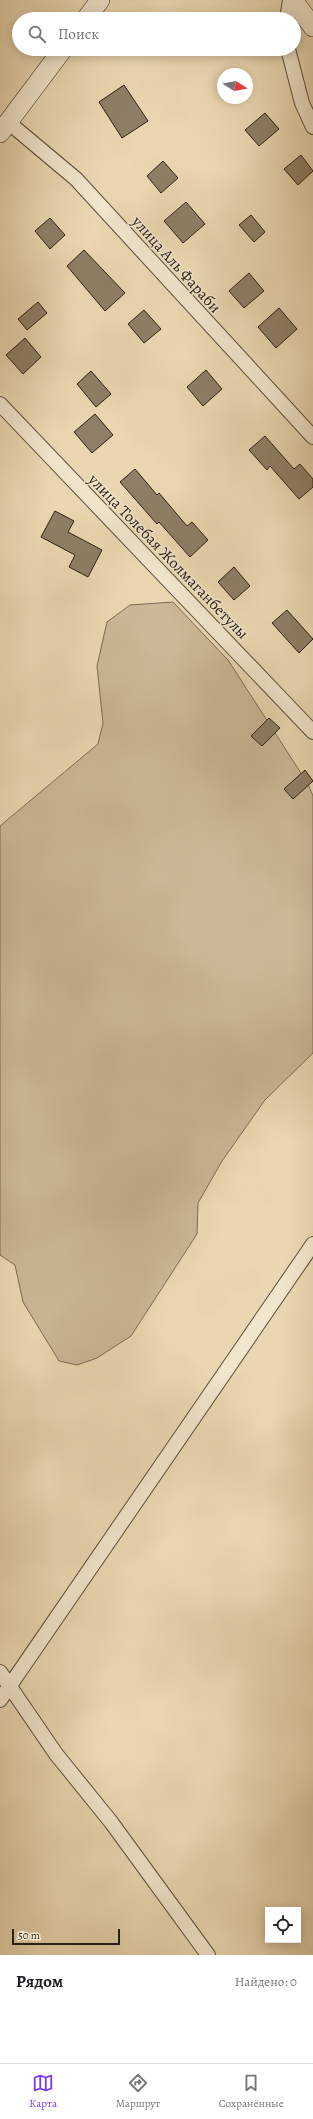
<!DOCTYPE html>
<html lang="ru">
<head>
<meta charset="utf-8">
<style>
	body { margin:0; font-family:Alegreya,serif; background:#f2f2f2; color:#202124 }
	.controls { position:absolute; right:12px; bottom:12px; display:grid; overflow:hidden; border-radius:0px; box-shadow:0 2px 10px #0003 }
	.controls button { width:36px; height:36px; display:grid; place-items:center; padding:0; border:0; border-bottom:1px solid #e0e0e0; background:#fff; color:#202124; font:20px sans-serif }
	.compass { position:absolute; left:217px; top:68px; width:36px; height:36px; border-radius:50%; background:#fff; box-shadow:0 2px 10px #0003; rotate:101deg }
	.scale { position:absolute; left:12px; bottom:10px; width:108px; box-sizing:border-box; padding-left:4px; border:2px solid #2b2014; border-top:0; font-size:11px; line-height:14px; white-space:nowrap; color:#2b2014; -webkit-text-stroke:3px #f1e5cc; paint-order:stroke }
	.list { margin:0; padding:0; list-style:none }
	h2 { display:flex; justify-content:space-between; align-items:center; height:52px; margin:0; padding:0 16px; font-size:17px }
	h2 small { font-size:13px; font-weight:400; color:#757577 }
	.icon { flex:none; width:22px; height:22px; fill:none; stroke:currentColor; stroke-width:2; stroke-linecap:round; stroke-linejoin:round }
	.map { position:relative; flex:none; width:313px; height:1955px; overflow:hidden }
	.search { position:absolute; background:#fff; box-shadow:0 2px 10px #0003; left:12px; right:12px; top:12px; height:44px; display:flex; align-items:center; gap:10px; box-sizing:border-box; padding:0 14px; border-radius:22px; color:#757577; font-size:15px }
	.sheet { height:108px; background:#fff }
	nav { display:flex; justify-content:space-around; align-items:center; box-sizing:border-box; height:56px; border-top:1px solid #e0e0e0; background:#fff; font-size:11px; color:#757577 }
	nav a { display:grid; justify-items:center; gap:2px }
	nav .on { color:#7c3aed }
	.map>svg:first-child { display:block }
	.green { fill:#cab896; stroke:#7a6c55 }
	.building { fill:#8e7f66; stroke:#2b2014 }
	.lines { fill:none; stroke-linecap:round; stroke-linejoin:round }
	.street-casing { stroke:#5b4e3b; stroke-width:16 }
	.secondary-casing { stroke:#2b2014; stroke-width:20 }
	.street { stroke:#f1e5cc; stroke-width:14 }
	.secondary { stroke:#f1e5cc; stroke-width:19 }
	.labels { text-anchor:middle; stroke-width:3; stroke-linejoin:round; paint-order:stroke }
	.street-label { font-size:16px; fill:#2b2014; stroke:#f1e5cc }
</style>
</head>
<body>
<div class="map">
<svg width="313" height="1955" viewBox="0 0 313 1955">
	<rect width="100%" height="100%" fill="#ead7b1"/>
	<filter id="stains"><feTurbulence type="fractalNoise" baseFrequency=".005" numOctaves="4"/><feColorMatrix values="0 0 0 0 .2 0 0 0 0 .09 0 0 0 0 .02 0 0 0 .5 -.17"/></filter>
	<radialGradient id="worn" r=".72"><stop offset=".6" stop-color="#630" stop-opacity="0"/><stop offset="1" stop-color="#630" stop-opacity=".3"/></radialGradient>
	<path class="green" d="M173,602L228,660L308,784L313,796V1053L265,1100L222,1161L198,1203L197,1234L131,1336L97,1358L77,1365L59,1361L23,1302L15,1265L0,1255V826L98,744L103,723L97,666L107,622L130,605Z"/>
	<path class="building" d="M124,85L148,121L122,138L99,102Z
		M265,113L279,129L259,146L245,130Z
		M301,155L313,171L298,185L284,169Z
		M163,161L178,178L161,193L147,176Z
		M186,202L205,224L183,243L164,221Z
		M251,215L265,232L254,242L239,225Z
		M50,218L65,235L50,249L35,231Z
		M84,250L125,293L105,311L67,266Z
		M249,273L264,291L244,308L229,291Z
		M38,302L47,313L27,330L18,319Z
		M279,308L297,329L276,348L258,327Z
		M144,310L161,329L144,343L128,324Z
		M25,338L41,357L23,374L6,355Z
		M206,370L222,389L203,406L187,387Z
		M91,371L111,394L96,407L77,384Z
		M95,414L113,435L92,453L74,432Z
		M265,436L294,469L300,464L313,479V487L299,499L270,466L267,470L249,450Z
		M135,469L157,495L159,493L187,526L192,522L208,540L190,557L159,522L157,524L120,482Z
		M55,511L74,521L68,532L102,550L88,577L69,567L75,555L41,537Z
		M234,567L250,586L234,600L218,582Z
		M287,610L313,639L299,653L272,623Z
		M269,718L280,728L262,746L251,736Z
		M305,770L313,781L293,799L284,789Z"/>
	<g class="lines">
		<defs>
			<path id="street" d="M287,19L290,0
				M288,49L302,103L313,127
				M8,122L76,179L313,437
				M0,404L313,732
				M0,1672L56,1754L111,1822L208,1955
				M0,1700L313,1244"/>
			<path id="secondary" d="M293,0L313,27
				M86,19L100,0
				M0,133L63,49"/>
		</defs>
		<use href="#street" class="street-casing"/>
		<use href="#secondary" class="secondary-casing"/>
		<use href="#street" class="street"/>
		<use href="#secondary" class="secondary"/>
	</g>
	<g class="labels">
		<g class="street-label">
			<text transform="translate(177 264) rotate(48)" y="6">улица Аль Фараби</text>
			<text transform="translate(169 556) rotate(46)" y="6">улица Толебая Жолмаганбетулы</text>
		</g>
	</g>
	<rect width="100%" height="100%" filter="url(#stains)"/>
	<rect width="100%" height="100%" fill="url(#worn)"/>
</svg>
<div class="controls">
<button><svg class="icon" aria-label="locate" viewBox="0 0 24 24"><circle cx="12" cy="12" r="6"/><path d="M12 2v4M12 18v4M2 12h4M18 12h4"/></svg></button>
</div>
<svg class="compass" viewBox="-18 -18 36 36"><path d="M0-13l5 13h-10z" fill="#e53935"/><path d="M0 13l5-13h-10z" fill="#757577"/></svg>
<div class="scale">50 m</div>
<div class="search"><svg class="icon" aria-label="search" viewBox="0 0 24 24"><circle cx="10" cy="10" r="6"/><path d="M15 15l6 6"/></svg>Поиск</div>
</div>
<section class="sheet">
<h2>Рядом<small>Найдено: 0</small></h2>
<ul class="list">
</ul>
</section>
<nav>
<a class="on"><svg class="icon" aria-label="map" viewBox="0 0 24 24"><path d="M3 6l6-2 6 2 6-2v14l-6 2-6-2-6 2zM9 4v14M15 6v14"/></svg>Карта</a>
<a><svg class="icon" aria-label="directions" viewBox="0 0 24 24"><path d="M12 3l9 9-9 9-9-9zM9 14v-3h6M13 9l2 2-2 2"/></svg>Маршрут</a>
<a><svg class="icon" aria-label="saved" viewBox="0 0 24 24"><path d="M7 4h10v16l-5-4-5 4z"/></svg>Сохранённые</a>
</nav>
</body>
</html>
